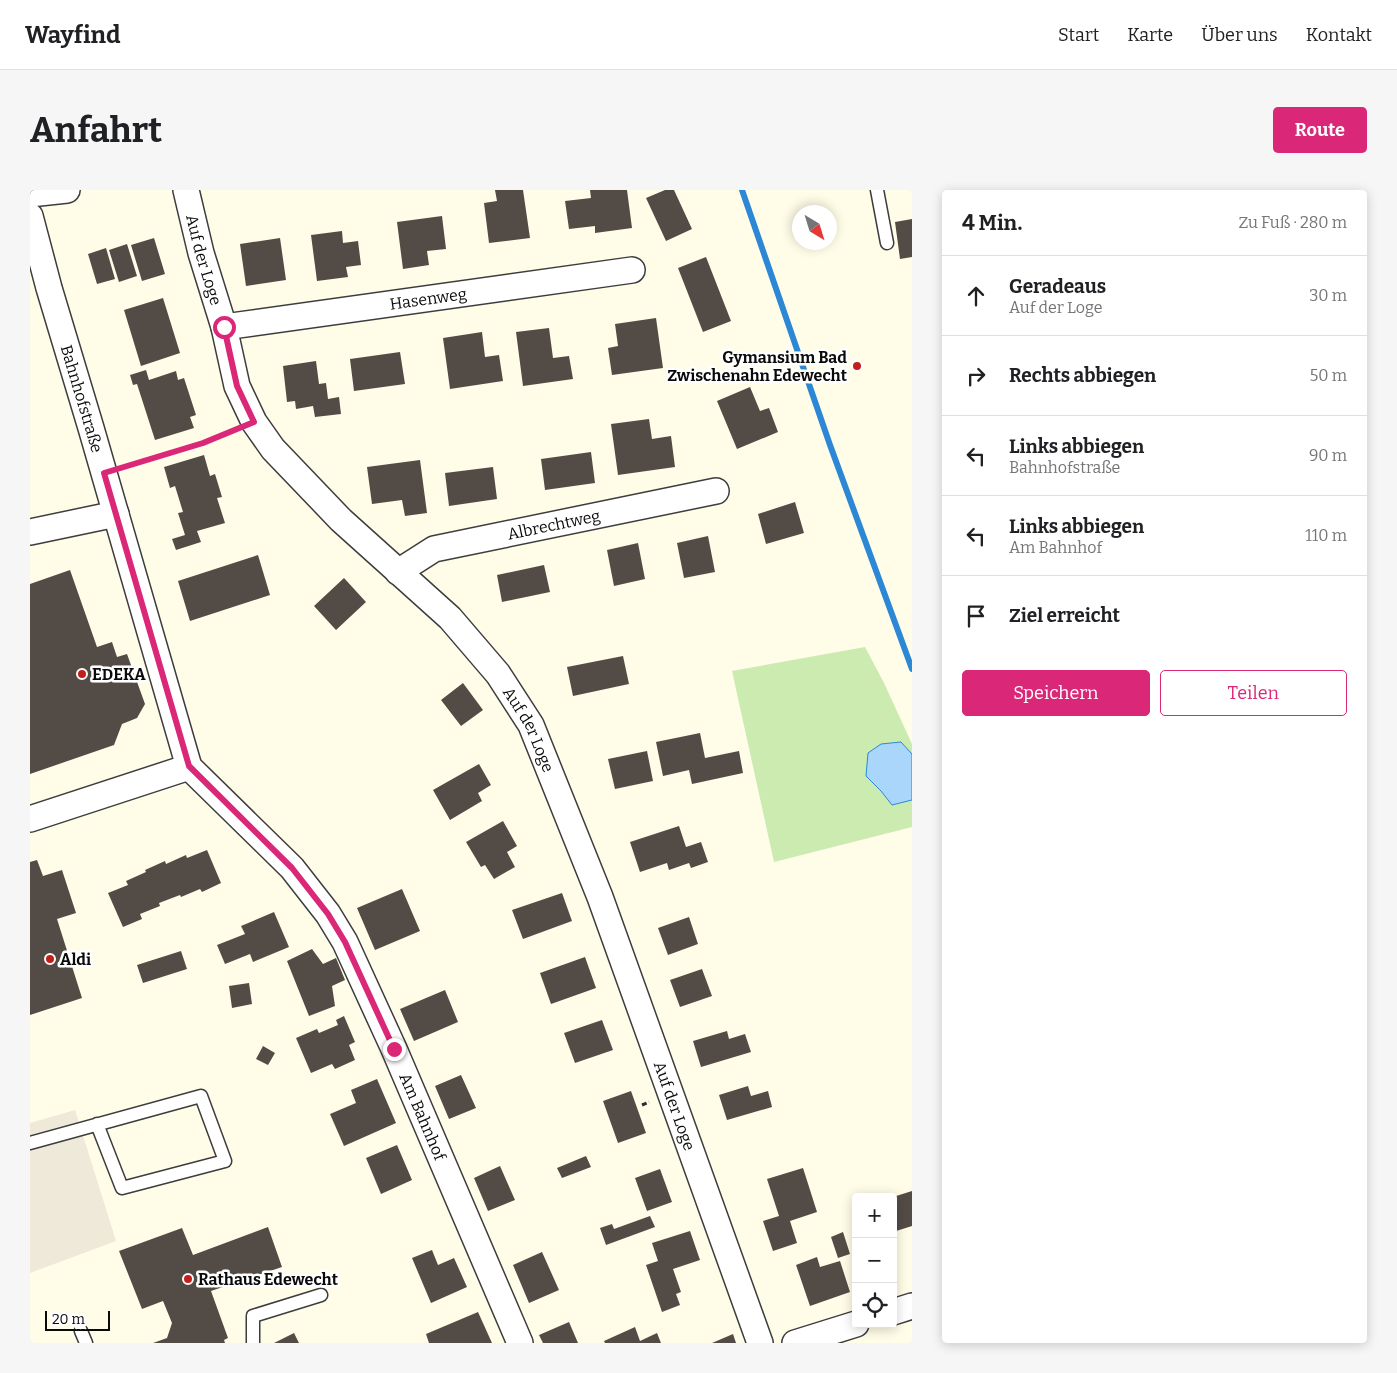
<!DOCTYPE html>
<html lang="de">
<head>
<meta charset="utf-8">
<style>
	body { margin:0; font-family:Bitter,serif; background:#f6f6f6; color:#202124 }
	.controls { position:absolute; right:15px; bottom:15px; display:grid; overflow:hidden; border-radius:5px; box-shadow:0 2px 12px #0003 }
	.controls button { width:45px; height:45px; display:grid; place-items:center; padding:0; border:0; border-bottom:1px solid #e0e0e0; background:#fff; color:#202124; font:25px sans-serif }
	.compass { position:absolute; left:762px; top:15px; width:45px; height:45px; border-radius:50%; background:#fff; box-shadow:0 2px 12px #0003; rotate:142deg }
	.scale { position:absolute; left:15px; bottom:12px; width:65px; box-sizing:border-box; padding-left:5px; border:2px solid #0a0a0a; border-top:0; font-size:14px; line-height:18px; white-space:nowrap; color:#0a0a0a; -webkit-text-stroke:4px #fff; paint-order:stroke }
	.stop { position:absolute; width:15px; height:15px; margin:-11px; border:4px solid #db2777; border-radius:50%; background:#fff }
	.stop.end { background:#db2777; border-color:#fff; box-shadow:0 1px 5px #0008 }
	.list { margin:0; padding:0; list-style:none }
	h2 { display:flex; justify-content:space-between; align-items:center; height:65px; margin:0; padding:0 20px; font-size:21px }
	h2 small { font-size:16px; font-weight:400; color:#757577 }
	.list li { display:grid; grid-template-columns:32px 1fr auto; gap:15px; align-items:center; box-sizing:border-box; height:80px; padding:0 20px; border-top:1px solid #e0e0e0 }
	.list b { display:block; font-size:19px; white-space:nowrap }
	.list p { margin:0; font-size:16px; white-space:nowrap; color:#757577 }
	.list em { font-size:16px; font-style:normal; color:#757577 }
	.actions { display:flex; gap:10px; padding:15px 20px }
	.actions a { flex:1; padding:11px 0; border:1px solid #db2777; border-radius:5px; text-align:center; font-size:18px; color:#db2777 }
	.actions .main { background:#db2777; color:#fff }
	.icon { flex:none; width:28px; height:28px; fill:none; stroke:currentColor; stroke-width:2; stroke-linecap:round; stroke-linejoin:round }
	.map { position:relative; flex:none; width:882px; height:1153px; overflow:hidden; border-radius:5px }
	header { display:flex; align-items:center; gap:30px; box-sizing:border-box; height:70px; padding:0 25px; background:#fff; border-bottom:1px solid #e0e0e0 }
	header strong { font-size:24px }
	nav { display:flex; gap:28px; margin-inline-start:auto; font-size:18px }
	.intro { display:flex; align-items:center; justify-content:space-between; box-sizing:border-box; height:120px; padding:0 30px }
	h1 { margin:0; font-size:35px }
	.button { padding:12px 22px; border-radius:5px; background:#db2777; color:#fff; font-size:18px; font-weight:700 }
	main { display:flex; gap:30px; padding:0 30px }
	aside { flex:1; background:#fff; border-radius:5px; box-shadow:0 2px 12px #0003 }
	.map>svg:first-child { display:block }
	.green { fill:#cbebb0 }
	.plaza { fill:#eee9d8 }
	.water { fill:#a9d6fa; stroke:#2c87d5 }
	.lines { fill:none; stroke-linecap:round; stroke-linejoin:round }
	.stream { stroke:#2c87d5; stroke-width:6 }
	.building { fill:#534c46 }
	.lane-casing { stroke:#3d3d3d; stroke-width:15 }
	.street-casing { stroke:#3d3d3d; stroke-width:28 }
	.path { stroke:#2c2c2c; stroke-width:3; stroke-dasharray:5 2.5; stroke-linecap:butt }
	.lane { stroke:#fff; stroke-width:12 }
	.street { stroke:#fff; stroke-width:25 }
	.route { stroke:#db2777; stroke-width:6 }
	.poi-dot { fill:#c11e1c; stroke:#fff; stroke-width:2 }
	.labels { text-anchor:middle; stroke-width:5; stroke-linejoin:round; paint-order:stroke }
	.street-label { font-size:16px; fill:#0a0a0a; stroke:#fff }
	.poi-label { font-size:16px; font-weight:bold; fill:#0a0a0a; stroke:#fff; text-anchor:start }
</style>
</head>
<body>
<header>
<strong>Wayfind</strong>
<nav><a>Start</a><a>Karte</a><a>Über uns</a><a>Kontakt</a></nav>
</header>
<div class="intro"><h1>Anfahrt</h1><a class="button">Route</a></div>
<main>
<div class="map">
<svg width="882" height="1153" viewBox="0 0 882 1153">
	<rect width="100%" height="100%" fill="#fffce8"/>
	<path class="green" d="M835,457L854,493L882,554V637L744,672L702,481Z"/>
	<path class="plaza" d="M45,920L86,1051L0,1083V933Z"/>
	<path class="water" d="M871,552L882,564V610L862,615L851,601L836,586L838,563L851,554Z"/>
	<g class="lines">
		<path class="stream" d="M712,0L800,255L882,479"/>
	</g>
	<path class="building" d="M465,0H493L500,48L459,53L454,13L467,11Z
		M560,0H597L602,38L565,43V36L539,39L535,11L561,8Z
		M635,0H644L662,39L636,51L616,8Z
		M412,26L416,59L397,61L399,75L373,79L367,32Z
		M882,29V67L870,69L865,32Z
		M312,41L313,53L328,51L331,75L316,77L318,87L287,91L281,45Z
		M124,48L135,84L112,91L101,55Z
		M250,48L256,90L216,96L210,54Z
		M97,54L107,86L89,92L79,60Z
		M76,58L85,89L67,94L58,64Z
		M676,67L701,131L673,142L648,78Z
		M133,108L150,163L111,176L94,120Z
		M626,128L633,178L582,185L578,158L588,156L585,134Z
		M519,138L523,168L539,166L543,189L493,196L486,142Z
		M452,142L455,167L469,165L473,191L420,199L413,148Z
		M370,162L375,194L324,201L320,169Z
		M286,171L289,194L296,193L298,209L309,207L311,224L285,227L283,216L266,219L265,211L257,212L253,176Z
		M116,180L119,190L146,181L148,190L154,188L166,225L160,227L164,238L125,250L107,194L103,195L100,185Z
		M720,197L730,221L739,218L748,242L707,259L687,211Z
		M619,229L622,249L641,246L645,277L588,285L581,234Z
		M561,262L565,293L515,300L511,269Z
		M174,265L180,286L185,284L192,307L187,308L195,333L167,341L171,352L146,360L142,349L155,345L148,323L153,322L145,296L140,298L134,277Z
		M390,270L397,323L375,326L372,310L342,314L337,277Z
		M463,277L467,309L419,316L415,283Z
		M765,312L774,343L736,354L728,324Z
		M678,346L685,382L654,388L647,353Z
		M608,353L615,389L584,396L577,360Z
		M228,365L240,405L160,431L148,391Z
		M514,375L520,402L472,412L467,385Z
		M40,380L67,457L82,452L87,467L97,464L115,514L107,528L92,534L84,555L0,584V394Z
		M314,388L336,412L306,440L284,416Z
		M593,466L599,494L543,506L537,477Z
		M433,493L453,520L431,536L411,510Z
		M670,543L675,568L709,561L713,583L662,594L659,580L633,586L626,552Z
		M617,561L623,591L585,599L578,569Z
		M449,574L461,595L448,603L452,611L420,630L403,600Z
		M473,631L487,656L477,662L485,677L464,689L455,675L451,677L436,652Z
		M649,636L656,657L671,652L678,672L661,678L659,673L639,680L637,673L610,682L600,652Z
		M177,660L191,693L172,702L170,699L151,707L150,705L129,713L130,716L110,724L112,729L93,737L78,703L98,695L96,691L116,682L115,680L135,671L136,674L156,665L157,668Z
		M7,670L13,686L32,680L46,723L27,729L52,808L0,825V672Z
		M372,699L390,741L345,760L327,718Z
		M532,703L542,731L493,749L482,720Z
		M244,722L259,757L223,772L220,764L195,774L187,755L215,744L211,736Z
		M659,727L668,754L638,765L628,738Z
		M282,759L293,774L306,768L315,790L302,796L305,816L279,826L257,771Z
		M151,761L157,779L113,793L107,775Z
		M555,767L566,798L521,814L510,783Z
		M672,779L682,806L650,817L640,790Z
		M219,793L222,814L202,818L199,796Z
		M415,800L428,832L384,851L370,819Z
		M314,826L325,852L319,855L325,870L305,879L302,874L281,883L266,848L287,839L289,843L308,835L306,830Z
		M572,830L583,860L545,873L534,843Z
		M697,841L699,849L715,844L721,862L671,877L663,851Z
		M233,856L245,863L238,875L226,869Z
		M431,885L446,918L419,929L405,896Z
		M347,889L366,933L314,956L300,924L326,913L321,900Z
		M718,896L721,906L738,901L742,917L697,930L689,905Z
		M601,901L616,943L588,953L573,911Z
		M367,955L382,990L351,1004L336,968Z
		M556,966L561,977L532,988L527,978Z
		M470,976L485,1010L458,1021L444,988Z
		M773,978L787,1022L760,1031L767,1053L743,1061L733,1031L749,1026L737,989Z
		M630,979L642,1012L617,1021L605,988Z
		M882,1001V1036L863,1042V1007Z
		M620,1026L625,1037L576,1055L570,1038L582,1034L584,1039Z
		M238,1037L252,1077L181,1101L198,1148L194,1150L195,1153H123L137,1148L142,1133L133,1111L112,1119L89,1061L152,1038L163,1065Z
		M660,1041L670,1070L643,1079L651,1102L646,1104L650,1115L632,1122L616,1075L628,1071L622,1053Z
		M813,1042L820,1064L808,1068L801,1047Z
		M402,1060L408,1075L424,1068L437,1097L401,1113L382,1068Z
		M512,1062L529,1100L499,1113L483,1075Z
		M787,1067L790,1077L810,1071L820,1102L780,1116L766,1075Z
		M448,1122L462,1153H399L396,1144Z
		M539,1132L548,1153H513L509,1145Z
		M605,1137L610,1151L627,1143L631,1153H575L574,1151Z
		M264,1143L269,1153H244Z
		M703,1144L706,1153H682Z"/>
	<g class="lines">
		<defs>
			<path id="lane" d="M847,0L857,53
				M0,953L171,906L195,971L92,998L67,934
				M51,1141L56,1153
				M223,1153V1126L291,1105"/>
			<g id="street">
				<path id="s1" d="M156,0L171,63L194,137L207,196L224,232L243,259L311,330L420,428L468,484L501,535L570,707L730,1153"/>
				<path d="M0,4L37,0"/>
				<path id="s2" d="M0,26L19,98L61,238L159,577L262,678L298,724L315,752L364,859L490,1153"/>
				<path id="s3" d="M194,137L602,80"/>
				<path d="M0,342L86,324"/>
				<path id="s4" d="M368,382L404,359L686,301"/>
				<path d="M0,629L159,577"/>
				<path d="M863,1122L882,1116"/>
				<path d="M765,1153L826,1134"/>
			</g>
		</defs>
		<use href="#lane" class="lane-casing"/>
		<use href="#street" class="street-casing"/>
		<path class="path" d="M95,277L173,253L203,241
			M612,915L619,912"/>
		<use href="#lane" class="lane"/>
		<use href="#street" class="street"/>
	</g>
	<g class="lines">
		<path class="route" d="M194,137L207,196L224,232L173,253L74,283L159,576L262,678L298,724L315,752L364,859"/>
	</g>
	<g class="poi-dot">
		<circle cx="827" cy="176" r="5"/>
		<circle cx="52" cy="484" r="5"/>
		<circle cx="20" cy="769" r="5"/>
		<circle cx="158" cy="1089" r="5"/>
	</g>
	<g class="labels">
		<g class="street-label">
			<text dy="6" stroke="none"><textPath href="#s1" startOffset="72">Auf der Loge</textPath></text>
			<text dy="6" stroke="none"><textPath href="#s3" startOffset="206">Hasenweg</textPath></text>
			<text dy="6" stroke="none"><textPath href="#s2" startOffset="190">Bahnhofstraße</textPath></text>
			<text dy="6" stroke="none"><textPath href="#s4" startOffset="165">Albrechtweg</textPath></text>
			<text dy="6" stroke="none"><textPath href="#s1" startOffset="658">Auf der Loge</textPath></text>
			<text dy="6" stroke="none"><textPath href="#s1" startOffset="1062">Auf der Loge</textPath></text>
			<text dy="6" stroke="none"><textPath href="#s2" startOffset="1000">Am Bahnhof</textPath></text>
		</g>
		<g class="poi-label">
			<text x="817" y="173" text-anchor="end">Gymansium Bad<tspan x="817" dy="18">Zwischenahn Edewecht</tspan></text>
			<text x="62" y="490">EDEKA</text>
			<text x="30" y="775">Aldi</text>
			<text x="168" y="1095">Rathaus Edewecht</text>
		</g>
	</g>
</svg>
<div class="controls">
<button>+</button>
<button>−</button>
<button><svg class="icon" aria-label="locate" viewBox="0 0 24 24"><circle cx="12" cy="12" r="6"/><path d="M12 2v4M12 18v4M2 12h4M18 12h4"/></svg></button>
</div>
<svg class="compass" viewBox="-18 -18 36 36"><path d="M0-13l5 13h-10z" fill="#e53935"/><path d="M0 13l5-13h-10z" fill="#757577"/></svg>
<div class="scale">20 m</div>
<div class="stop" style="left:194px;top:137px"></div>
<div class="stop end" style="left:364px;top:859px"></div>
</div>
<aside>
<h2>4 Min.<small>Zu Fuß · 280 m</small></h2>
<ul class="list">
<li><svg class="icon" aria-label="ahead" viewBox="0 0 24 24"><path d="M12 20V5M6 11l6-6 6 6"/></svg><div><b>Geradeaus</b><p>Auf der Loge</p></div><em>30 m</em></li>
<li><svg class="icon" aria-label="right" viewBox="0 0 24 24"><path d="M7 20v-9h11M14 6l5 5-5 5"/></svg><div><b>Rechts abbiegen</b></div><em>50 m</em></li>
<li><svg class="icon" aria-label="left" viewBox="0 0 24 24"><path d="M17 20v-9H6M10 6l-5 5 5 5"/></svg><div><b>Links abbiegen</b><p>Bahnhofstraße</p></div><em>90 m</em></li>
<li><svg class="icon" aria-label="left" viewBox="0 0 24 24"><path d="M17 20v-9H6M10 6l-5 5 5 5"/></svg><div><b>Links abbiegen</b><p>Am Bahnhof</p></div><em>110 m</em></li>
<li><svg class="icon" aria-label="arrive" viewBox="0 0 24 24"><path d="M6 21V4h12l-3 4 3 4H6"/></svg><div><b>Ziel erreicht</b></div></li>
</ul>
<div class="actions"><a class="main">Speichern</a><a>Teilen</a></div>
</aside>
</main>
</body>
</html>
